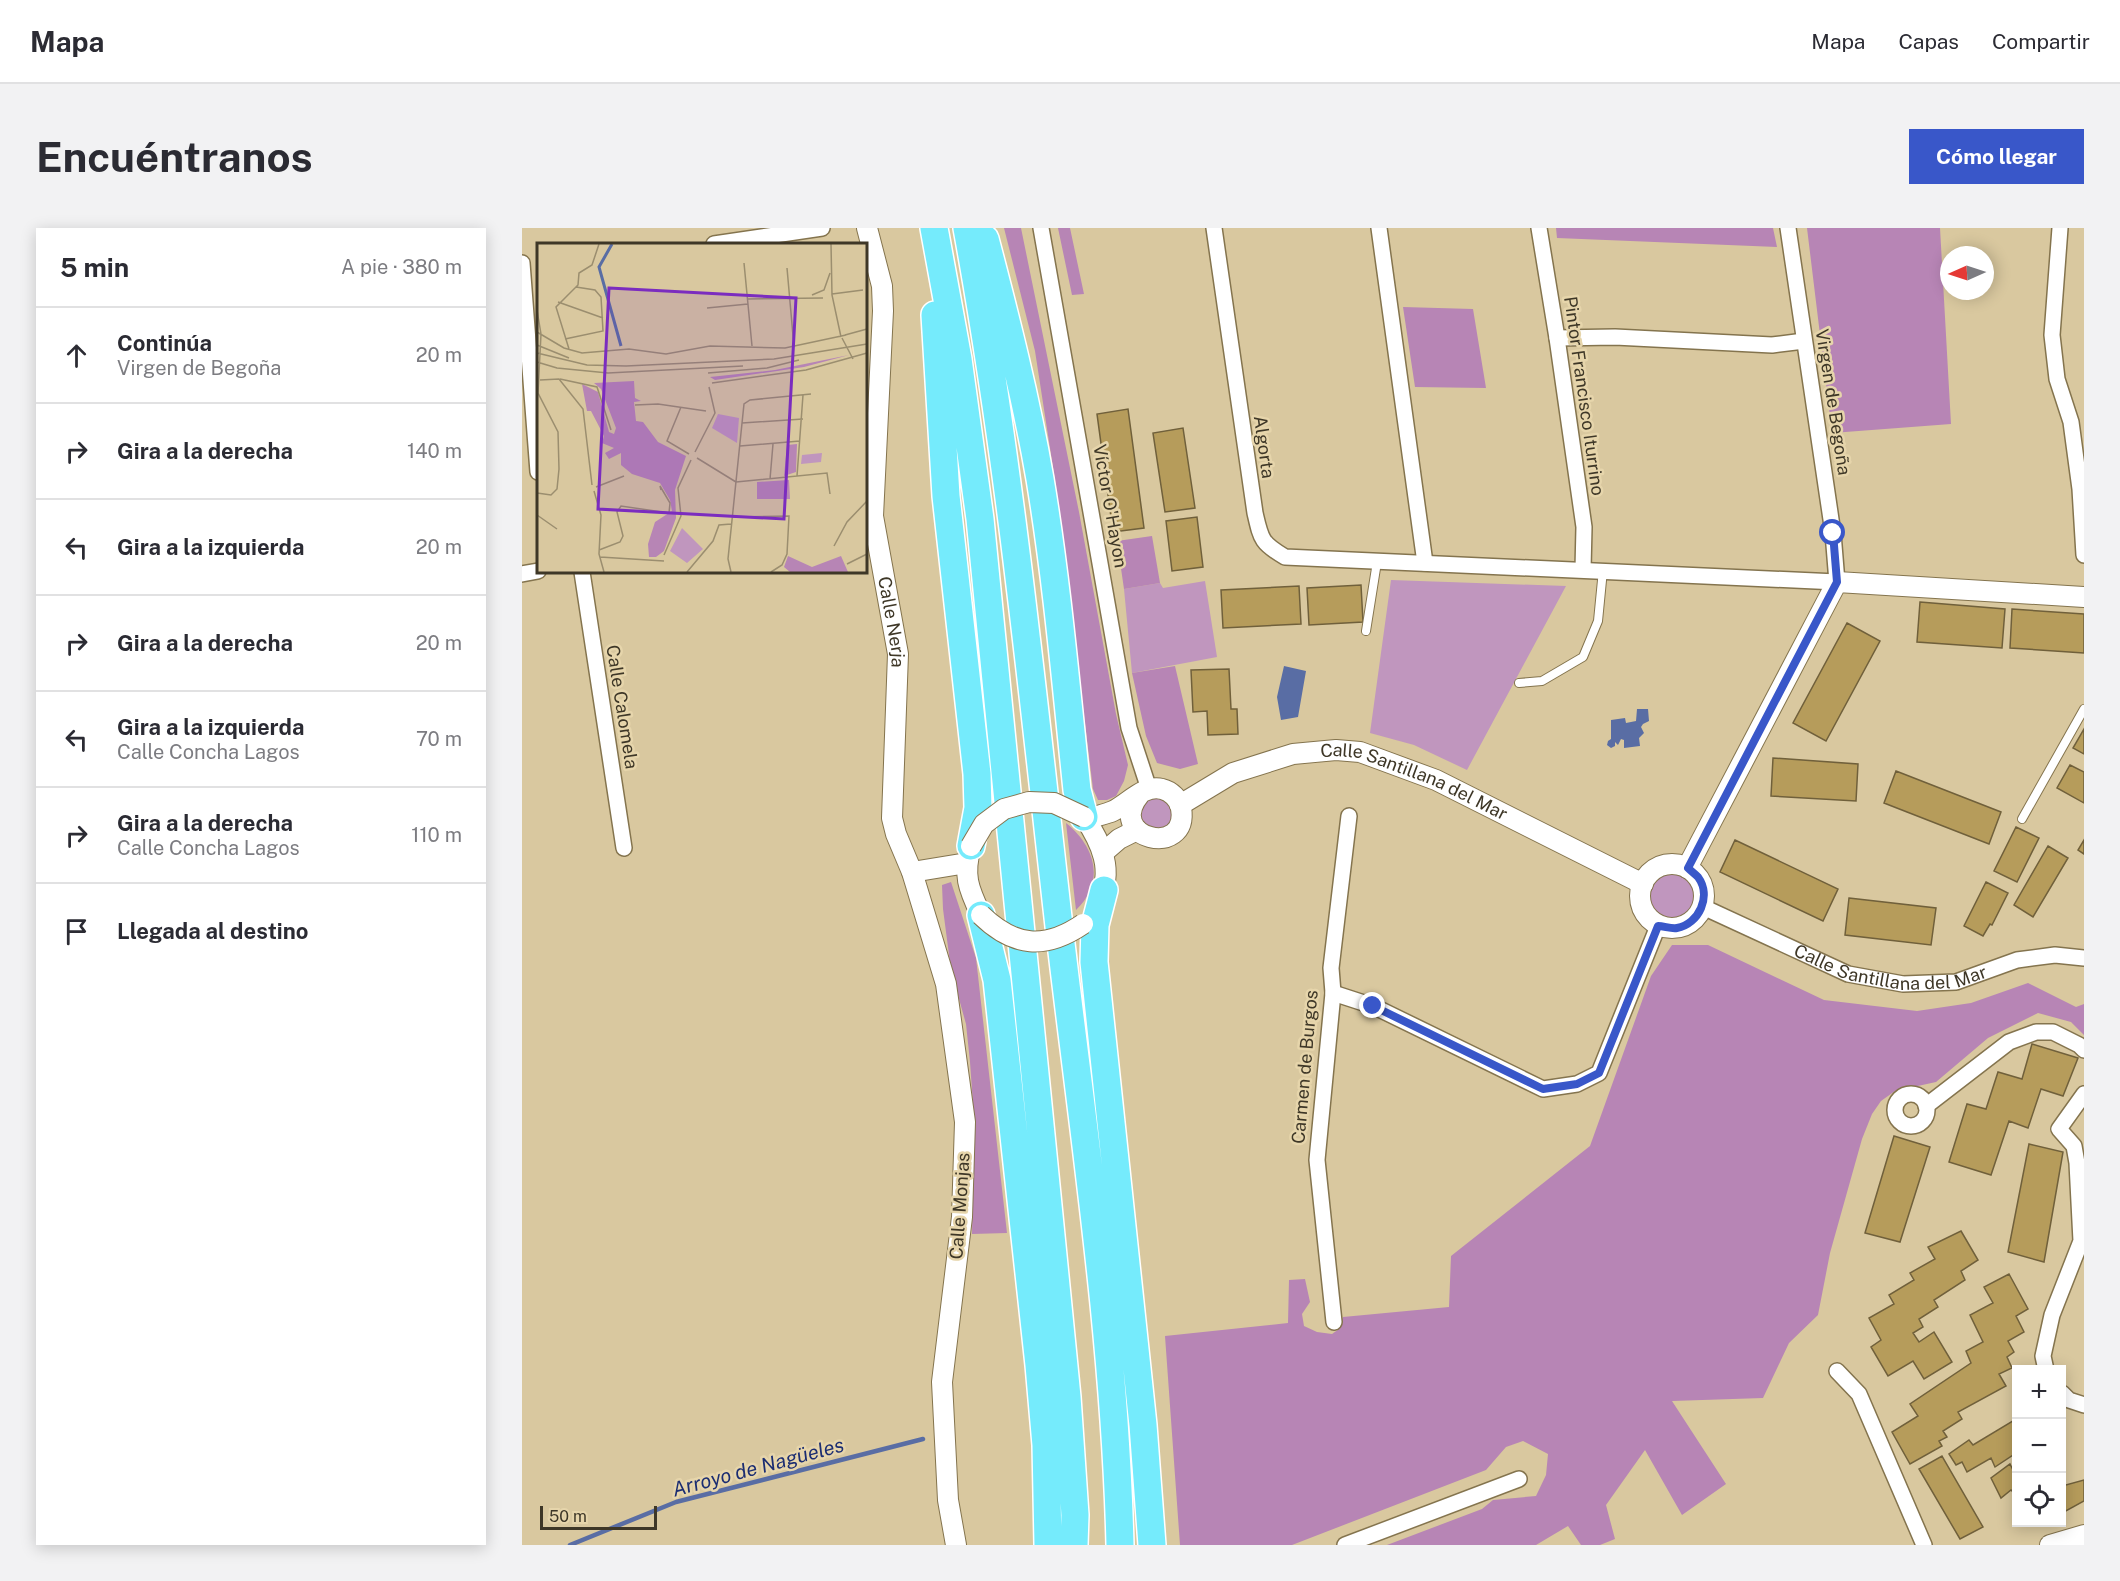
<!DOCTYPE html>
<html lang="es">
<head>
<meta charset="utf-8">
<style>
	body { margin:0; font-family:"Public Sans",sans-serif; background:#f2f2f3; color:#2b2b33 }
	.controls { position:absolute; right:18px; bottom:18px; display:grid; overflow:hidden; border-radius:0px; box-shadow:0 3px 15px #0003 }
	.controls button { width:54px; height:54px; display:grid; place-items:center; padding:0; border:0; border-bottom:2px solid #e1e1e2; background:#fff; color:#2b2b33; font:30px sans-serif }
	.compass { position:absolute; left:1418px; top:18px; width:54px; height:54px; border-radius:50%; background:#fff; box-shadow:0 3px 15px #0003; rotate:267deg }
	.scale { position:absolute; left:18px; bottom:15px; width:117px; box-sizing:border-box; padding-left:6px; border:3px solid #3e3727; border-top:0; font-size:16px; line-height:21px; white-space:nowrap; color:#3e3727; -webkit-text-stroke:4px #e6d5ab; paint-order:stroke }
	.stop { position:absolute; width:18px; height:18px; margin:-14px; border:4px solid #3957c9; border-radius:50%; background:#fff }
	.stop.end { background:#3957c9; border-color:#fff; box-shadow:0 2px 6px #0008 }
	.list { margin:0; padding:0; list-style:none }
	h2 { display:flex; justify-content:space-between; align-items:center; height:78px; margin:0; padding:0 24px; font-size:26px }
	h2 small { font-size:20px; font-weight:400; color:#7c7c81 }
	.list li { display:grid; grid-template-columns:39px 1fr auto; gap:18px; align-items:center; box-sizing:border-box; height:96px; padding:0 24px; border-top:2px solid #e1e1e2 }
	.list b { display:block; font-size:22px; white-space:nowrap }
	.list p { margin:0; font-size:20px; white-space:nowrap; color:#7c7c81 }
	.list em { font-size:20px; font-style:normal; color:#7c7c81 }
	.icon { flex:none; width:33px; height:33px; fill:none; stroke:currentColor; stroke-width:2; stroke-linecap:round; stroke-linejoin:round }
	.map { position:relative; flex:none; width:1562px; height:1317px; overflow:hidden; border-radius:0px }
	header { display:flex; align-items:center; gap:36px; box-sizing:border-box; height:84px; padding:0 30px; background:#fff; border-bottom:2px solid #e1e1e2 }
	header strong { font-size:28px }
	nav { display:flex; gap:33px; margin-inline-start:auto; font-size:21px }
	.intro { display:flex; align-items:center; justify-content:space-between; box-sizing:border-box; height:144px; padding:0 36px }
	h1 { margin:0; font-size:42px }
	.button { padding:15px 27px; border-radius:0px; background:#3957c9; color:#fff; font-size:21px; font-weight:700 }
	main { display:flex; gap:36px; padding:0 36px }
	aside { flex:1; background:#fff; border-radius:0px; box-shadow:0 3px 15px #0003 }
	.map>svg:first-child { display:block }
	.green { fill:#c096be }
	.forest { fill:#b785b5 }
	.water { fill:#596da4 }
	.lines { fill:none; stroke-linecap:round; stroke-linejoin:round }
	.stream { stroke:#596da4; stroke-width:4.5 }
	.building { fill:#b69c5b; stroke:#70603b; stroke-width:1.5 }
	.service-casing { stroke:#84744e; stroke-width:10 }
	.minor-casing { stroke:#84744e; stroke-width:18 }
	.tertiary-casing { stroke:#84744e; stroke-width:22 }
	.motorway-casing { stroke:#fff; stroke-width:30 }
	.service { stroke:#fff; stroke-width:8 }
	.minor { stroke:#fff; stroke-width:15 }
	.tertiary { stroke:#fff; stroke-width:20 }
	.motorway { stroke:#75ebfc; stroke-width:27 }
	.tertiary-bridge-casing { stroke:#84744e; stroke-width:22; stroke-linecap:butt }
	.tertiary-bridge { stroke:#fff; stroke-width:20 }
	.route { stroke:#3957c9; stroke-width:8 }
	.labels { text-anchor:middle; stroke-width:5; stroke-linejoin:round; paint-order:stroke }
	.street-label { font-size:18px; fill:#3e3727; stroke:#e6d5ab }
	.water-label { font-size:20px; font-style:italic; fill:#1b2d71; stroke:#e6d5ab }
	.inset-river { fill:none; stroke:#596da4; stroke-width:3 }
	.inset-road { fill:none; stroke:#9b8e6f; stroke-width:1.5 }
	.view { fill:#7b2cbf; fill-opacity:0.15; stroke:#7b2cbf; stroke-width:3 }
	.inset-edge { fill:none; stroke:#3e3727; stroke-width:3 }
</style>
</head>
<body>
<header>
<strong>Mapa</strong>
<nav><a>Mapa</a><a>Capas</a><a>Compartir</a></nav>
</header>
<div class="intro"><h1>Encuéntranos</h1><a class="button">Cómo llegar</a></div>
<main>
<aside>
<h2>5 min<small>A pie · 380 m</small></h2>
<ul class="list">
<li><svg class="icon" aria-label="ahead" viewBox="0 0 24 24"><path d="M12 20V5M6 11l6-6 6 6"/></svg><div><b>Continúa</b><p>Virgen de Begoña</p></div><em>20 m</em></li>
<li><svg class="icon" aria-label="right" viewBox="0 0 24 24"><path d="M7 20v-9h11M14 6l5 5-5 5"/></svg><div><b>Gira a la derecha</b></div><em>140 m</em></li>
<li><svg class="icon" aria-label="left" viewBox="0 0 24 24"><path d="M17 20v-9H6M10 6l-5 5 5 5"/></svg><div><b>Gira a la izquierda</b></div><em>20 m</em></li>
<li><svg class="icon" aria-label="right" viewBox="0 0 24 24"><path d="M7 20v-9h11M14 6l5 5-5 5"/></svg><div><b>Gira a la derecha</b></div><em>20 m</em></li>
<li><svg class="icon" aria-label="left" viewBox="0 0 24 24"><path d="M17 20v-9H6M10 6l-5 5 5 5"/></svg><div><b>Gira a la izquierda</b><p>Calle Concha Lagos</p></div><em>70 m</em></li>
<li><svg class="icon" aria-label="right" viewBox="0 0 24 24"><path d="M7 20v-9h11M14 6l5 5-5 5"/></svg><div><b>Gira a la derecha</b><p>Calle Concha Lagos</p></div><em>110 m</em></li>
<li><svg class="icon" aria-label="arrive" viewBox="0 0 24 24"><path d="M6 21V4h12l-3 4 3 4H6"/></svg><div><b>Llegada al destino</b></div></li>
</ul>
</aside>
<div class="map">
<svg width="1562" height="1317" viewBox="0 0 1562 1317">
	<rect width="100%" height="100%" fill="#d9c89f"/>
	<path class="green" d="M869,352L1044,358L945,542L892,517L848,505Z
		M683,353L695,429L610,445L602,361L638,355L641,360Z
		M634,566L652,578L648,596L637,602L621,597L616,580Z
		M1126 670a24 24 0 1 1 48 0a24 24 0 1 1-48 0Z"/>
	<path class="forest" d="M482,0H499L557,284L594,486L606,537L602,553L594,568L585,572H576L571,561L534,259L513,123Z
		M536,0H548L562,66L550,67Z
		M1034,0H1251L1255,19L1035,10Z
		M1285,0H1418L1429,196L1310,205Z
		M881,79L951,81L964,160L893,159Z
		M630,308L638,355L602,361L595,313Z
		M653,438L676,536L658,541L635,535L624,508L610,445Z
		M544,595C573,618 584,654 554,682Z
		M429,654L454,730L485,1005L450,1006L452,890L448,834L444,796L429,742L421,681L420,657Z
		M1150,717H1186L1302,772L1395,783L1449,775L1506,755L1554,779L1562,776V807L1549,794L1516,785L1466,810L1414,854L1373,863L1359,873L1350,886L1340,911L1308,1025L1296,1087L1267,1115L1241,1170L1150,1173L1204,1256L1160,1287L1123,1222L1084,1277L1093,1311L1078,1317H1059L1046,1298L1014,1317H865L960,1281L971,1272L1014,1268L1024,1247L1026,1226L1001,1213L984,1219L964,1242L770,1317H658L643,1108L766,1095L767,1052L783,1051L788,1074L780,1086L782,1098L795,1104L810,1106L817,1101L821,1089L927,1079L929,1028L1068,918L1129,748Z"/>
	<path class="water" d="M762,438L784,443L776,489L759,492L755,469Z
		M1115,481H1126L1127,493L1121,496L1119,499L1122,505L1117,510L1118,518L1102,520V512L1099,511L1096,517L1093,514V518L1089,520L1085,517L1086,513L1089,511V492L1103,490L1104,495L1114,493Z"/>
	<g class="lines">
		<path class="stream" d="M48,1317L154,1274L401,1211"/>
	</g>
	<path class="building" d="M606,181L622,300L591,304L575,186Z
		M661,200L673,280L643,284L631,205Z
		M675,289L681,339L650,343L644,293Z
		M839,357L841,394L787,397L785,360Z
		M777,358L779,396L701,400L699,362Z
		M1398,374L1483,381L1480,420L1395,414Z
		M1490,381L1562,386V425L1488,420Z
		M1325,395L1358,413L1304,513L1271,495Z
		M707,441L709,481H715L716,506L686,507L685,483L671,484L669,442Z
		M1562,501V526L1551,520Z
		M1251,530L1336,536L1334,573L1249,568Z
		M1548,537L1562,544V575L1535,560Z
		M1374,543L1479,584L1467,616L1362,575Z
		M1494,599L1517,610L1495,654L1472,643Z
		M1213,612L1316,661L1301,693L1198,644Z
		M1562,612V626L1556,622Z
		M1526,618L1546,630L1511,689L1492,677Z
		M1464,654L1486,665L1470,697L1468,696L1461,708L1442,698Z
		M1327,670L1414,680L1409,717L1323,707Z
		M1510,816L1556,830L1541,868L1519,861L1506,900L1487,893L1469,947L1427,934L1445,876L1464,881L1476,844L1500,851Z
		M1372,908L1408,919L1378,1014L1343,1005Z
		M1507,916L1541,924L1522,1034L1486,1024Z
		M1439,1003L1456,1032L1439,1043L1443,1052L1412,1072L1416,1079L1397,1091L1401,1099L1391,1105L1397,1114L1412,1104L1430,1134L1402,1151L1391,1133L1366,1148L1349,1119L1359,1112L1347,1090L1372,1076L1367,1067L1392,1052L1388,1045L1413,1031L1406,1019Z
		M1487,1046L1506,1081L1494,1088L1502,1104L1486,1113L1492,1124L1485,1129L1490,1140L1477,1146L1484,1158L1436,1184L1440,1191L1421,1203L1425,1209L1417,1213L1420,1218L1388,1236L1370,1204L1396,1188L1388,1176L1449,1135L1444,1123L1461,1114L1448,1087L1471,1075L1462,1059Z
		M1494,1191V1225L1473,1239L1469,1230L1445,1244L1440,1234L1434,1237L1427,1226L1447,1212L1451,1217Z
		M1420,1228L1461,1299L1438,1311L1397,1241Z
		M1488,1236L1493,1246L1494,1245V1267L1489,1262L1479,1270L1469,1250Z
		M1562,1252V1273L1542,1284L1540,1280V1258Z"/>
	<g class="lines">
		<defs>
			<path id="service" d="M844,403L855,334
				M997,455L1020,453L1061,429L1076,393L1081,342
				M1500,591L1562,481"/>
			<g id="minor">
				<path d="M519,0L607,500L627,561"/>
				<path d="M692,0L733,285C739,311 739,315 763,329L1315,354L1311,305L1266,0"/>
				<path d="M857,0L903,335"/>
				<path d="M1017,0L1035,110L1062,299L1061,341"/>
				<path d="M1538,0L1530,107L1535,151L1549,194L1558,261L1562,327"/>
				<path d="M192,16L300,0"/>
				<path d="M0,35L16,244"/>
				<path d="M1035,110L1093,109L1250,117L1282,113"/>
				<path d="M60,344L102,620"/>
				<path d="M0,346L16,343"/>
				<path id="s1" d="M1181,679L1326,746L1381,756L1434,754L1495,732L1533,727L1562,730"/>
				<path d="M811,765L851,778L1021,861L1055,856L1077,845L1136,698"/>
				<circle cx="1389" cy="882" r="16"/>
				<path d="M1404,878L1487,814L1514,804H1531L1557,817L1562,822"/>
				<path d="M812,1094L795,932L811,765L809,740L827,588"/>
				<path d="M1524,1142L1521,1128L1530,1087L1559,1013L1555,935L1552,918L1537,901L1562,866"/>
				<path d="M1315,1143L1337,1166L1402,1317"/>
				<path d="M1540,1165L1547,1172L1562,1177"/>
				<path d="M823,1317L997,1251"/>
			</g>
			<g id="tertiary">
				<path id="s2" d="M345,0L360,58L361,83L351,288L376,426L370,590L374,606L390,644L424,756L443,894L440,989L420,1154L426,1272L434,1317"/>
				<path id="s3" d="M658,577L711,545L771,526L814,522L838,524L914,552L1121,656"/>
				<path d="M562,589C579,614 593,644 576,672"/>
				<path d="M564,592C572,588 582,587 591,583C606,576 622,556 640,561C649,563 657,571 659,580C668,631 581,611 618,566"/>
				<path d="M449,618C441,647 446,660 459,687"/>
				<path d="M582,624L597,611L615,602"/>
				<circle cx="1150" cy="668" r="32"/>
				<path d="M1165,640L1315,354L1562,369"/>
				<path d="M390,644L445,635"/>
				<path d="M1528,1317L1562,1307"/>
			</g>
			<path id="motorway" d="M412,0L436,131L458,291L545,1169L553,1287L552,1317
				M445,0C488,234 511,471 538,707C562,910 593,1113 598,1317
				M463,11C484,91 504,170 518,251C535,353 544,458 555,562L562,589
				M413,87L424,268L455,546L456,580L449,618
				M582,662L573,697L572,734L621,1197L630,1317
				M459,687L475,752L517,1137L524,1217L526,1317"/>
		</defs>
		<use href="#service" class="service-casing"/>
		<use href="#minor" class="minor-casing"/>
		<use href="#tertiary" class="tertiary-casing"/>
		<use href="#motorway" class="motorway-casing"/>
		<use href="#service" class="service"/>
		<use href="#minor" class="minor"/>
		<use href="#tertiary" class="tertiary"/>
		<use href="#motorway" class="motorway"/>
		<defs>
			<path id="tertiary-bridge" d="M449,618L462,596L482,581L507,574L532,575L562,589
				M459,687C492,719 523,722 561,696"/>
		</defs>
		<use href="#tertiary-bridge" class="tertiary-bridge-casing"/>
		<use href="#tertiary-bridge" class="tertiary-bridge"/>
	</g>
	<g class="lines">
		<path class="route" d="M851,778L1021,861L1055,856L1077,845L1136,698C1142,698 1149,701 1155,700C1177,696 1190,668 1176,649C1173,646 1169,643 1166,640L1315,354L1311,305"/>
	</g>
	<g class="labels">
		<g class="street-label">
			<text transform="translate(1062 168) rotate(82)" y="6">Pintor Francisco Iturrino</text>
			<text transform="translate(1311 174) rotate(81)" y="6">Virgen de Begoña</text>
			<text transform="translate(742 219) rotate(82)" y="6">Algorta</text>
			<text transform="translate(588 278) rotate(80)" y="6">Víctor O'Hayon</text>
			<text dy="6" stroke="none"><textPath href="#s2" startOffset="398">Calle Nerja</textPath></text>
			<text transform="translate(100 479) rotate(81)" y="6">Calle Calomela</text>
			<text dy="6" stroke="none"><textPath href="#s3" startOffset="252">Calle Santillana del Mar</textPath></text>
			<text dy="6" stroke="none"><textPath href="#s1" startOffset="201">Calle Santillana del Mar</textPath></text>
			<text transform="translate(783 839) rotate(-85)" y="6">Carmen de Burgos</text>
			<text transform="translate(438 978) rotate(-86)" y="6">Calle Monjas</text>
		</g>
		<g class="water-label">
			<text transform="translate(236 1239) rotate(-15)" y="7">Arroyo de Nagüeles</text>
		</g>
	</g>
	<g transform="translate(15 15)">
		<rect width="330" height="330" fill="#d9c89f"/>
		<path d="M181,171L202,175L200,200L175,185ZM285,210L284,219L264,221L265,212ZM145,285L166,306L150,320L133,308Z" fill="#c096be"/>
		<path d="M312,112L267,124L178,137L173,134L238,127ZM97,138L98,155L104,158L97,159L99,178L106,179L121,199L149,213L138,247L139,275L127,308L119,314H112L111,301L118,279L135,268L133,257L123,240L95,231L84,222V210L72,216L68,210L77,205L65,200L67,193L54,168H50L45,141L61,149L72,189L77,191L79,185L64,146L57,140ZM260,201L259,229L247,233L250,202ZM252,237L253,256H220V239ZM251,313L275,324L304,313L311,329H253L247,324Z" fill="#b785b5"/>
		<path class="inset-river" d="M75,1L62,24L84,103"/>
		<path class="inset-road" d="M294,1L295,52L304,94M207,20L215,103M250,25L257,104M295,51L326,47M275,52L287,47L293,30M210,56L286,55M21,59L66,75M170,65L211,61M0,67L4,91L1,150L21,189L22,226L20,246L14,252L0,250M0,89L27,105L45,110L92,106L129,111L173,103L248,105L309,92M308,92L330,86M305,95L316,116M28,96L66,88L64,54L58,47L39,44M0,102L32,115M32,106L19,64L41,42L42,30L55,22L62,1M0,110L50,122L89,123L237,116L330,101M0,119L20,125L71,130L206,123M171,130L230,125L262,117M23,136L60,144L74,187M3,137L22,136L46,166L55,242M175,140L269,127L330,110M98,162L121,161L169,168M144,164L130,198L152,211M205,180L266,176M203,203L263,198M158,209L178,170L172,144M160,215L199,239M260,233L266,152M233,236L236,201M199,239L290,230L293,251M59,244L87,233M57,248L64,272L62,311L67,329M0,272L20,286M195,274L252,273L250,311L245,322L234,329M297,303L310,279L330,258M62,307L83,299L86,293L80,269L84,263L132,270L133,260L123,243L124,247M127,312L144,273L141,245L154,217M63,314L127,318M310,321L330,311M150,329L176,298L182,282L194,281M194,329L191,316L207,161L213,157L274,151"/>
		<path class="view" d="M72,45L259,55L247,276L61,266Z"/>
		<rect width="330" height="330" class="inset-edge"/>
	</g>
</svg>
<div class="controls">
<button>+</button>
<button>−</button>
<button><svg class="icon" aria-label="locate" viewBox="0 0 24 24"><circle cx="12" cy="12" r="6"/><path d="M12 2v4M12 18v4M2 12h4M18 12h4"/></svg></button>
</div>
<svg class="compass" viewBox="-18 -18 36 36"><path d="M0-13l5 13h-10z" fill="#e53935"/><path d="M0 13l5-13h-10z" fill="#7c7c81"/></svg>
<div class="scale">50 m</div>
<div class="stop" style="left:1311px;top:305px"></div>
<div class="stop end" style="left:851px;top:778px"></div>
</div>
</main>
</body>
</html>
